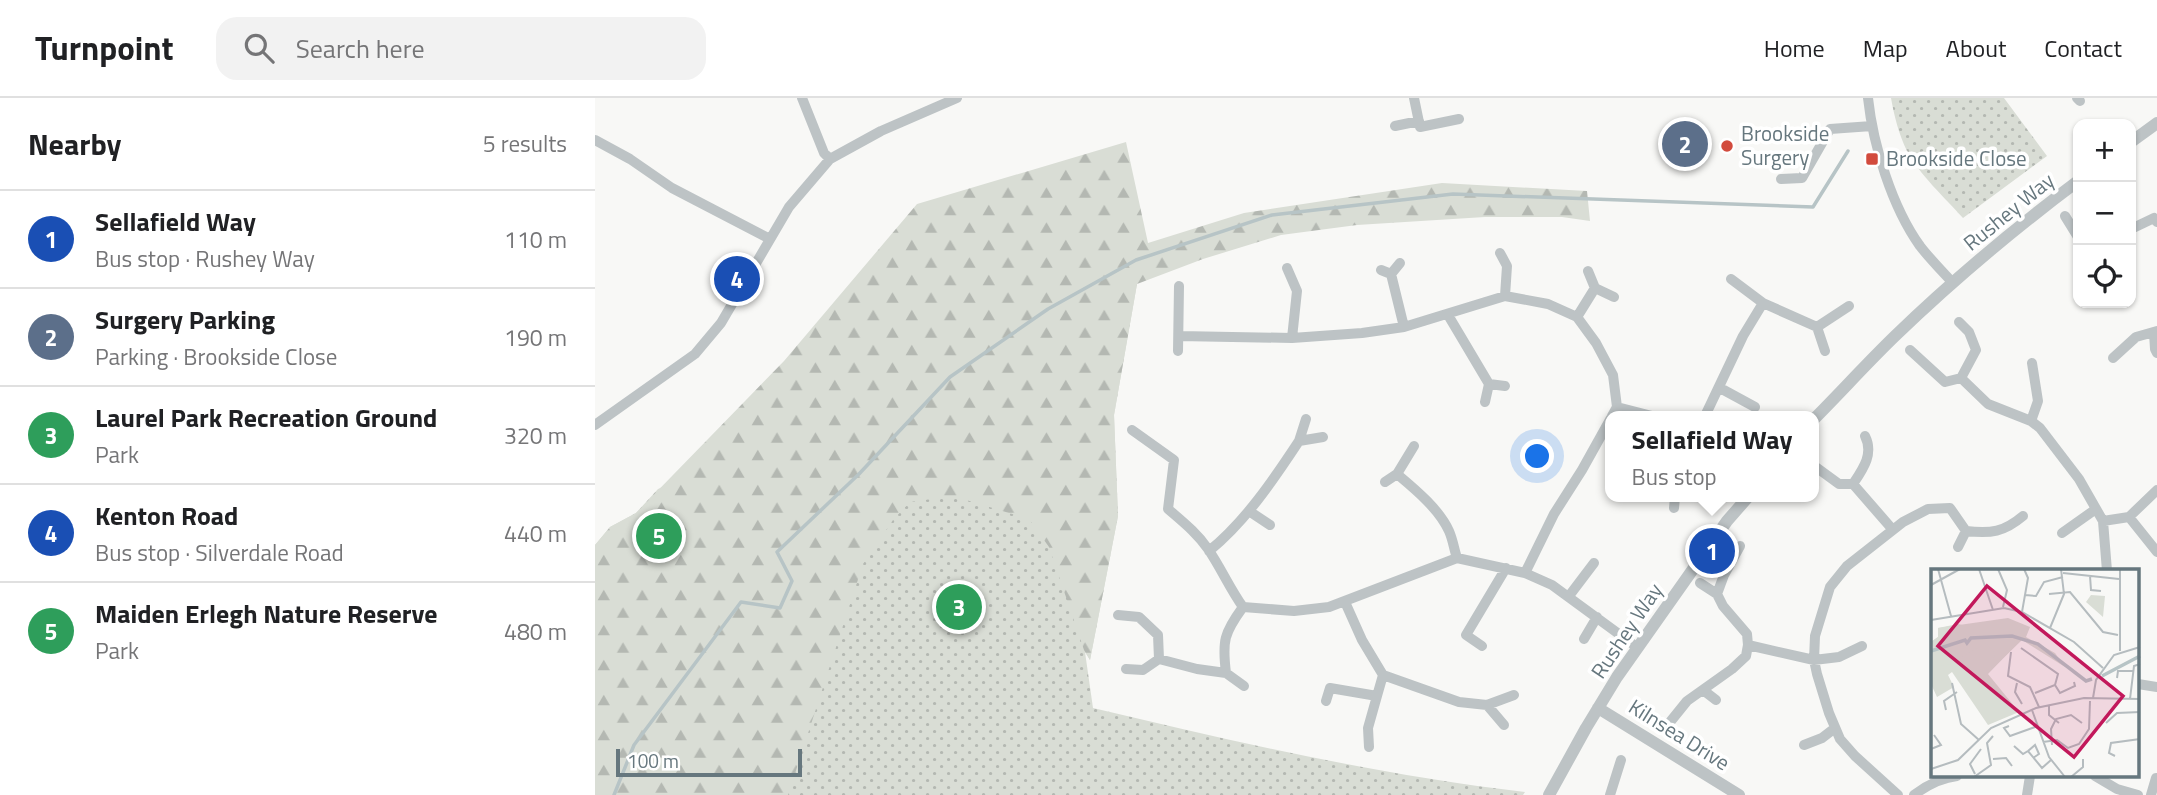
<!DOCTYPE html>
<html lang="en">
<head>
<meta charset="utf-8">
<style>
	body { margin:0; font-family:"Titillium Web",sans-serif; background:#f2f2f2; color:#202124 }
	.controls { position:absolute; right:21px; top:21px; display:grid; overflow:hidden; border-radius:14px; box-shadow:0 2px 5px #0004 }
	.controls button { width:63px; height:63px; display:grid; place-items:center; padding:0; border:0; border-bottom:2px solid #e0e0e0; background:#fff; color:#202124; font:35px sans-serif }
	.scale { position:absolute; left:21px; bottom:18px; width:186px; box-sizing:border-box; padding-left:7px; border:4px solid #66777e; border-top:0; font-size:19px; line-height:24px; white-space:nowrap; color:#66777e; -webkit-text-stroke:5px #fff; paint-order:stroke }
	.you { position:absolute; left:943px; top:359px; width:24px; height:24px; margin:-18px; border:5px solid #fff; border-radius:50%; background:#1a73e8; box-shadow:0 0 0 10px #1a73e833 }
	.badge { display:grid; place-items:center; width:46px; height:46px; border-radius:50%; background:#d24b3d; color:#fff; font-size:23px; font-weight:700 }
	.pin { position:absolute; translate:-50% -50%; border:4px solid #fff; box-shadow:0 2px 7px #0006 }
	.popup { position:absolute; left:1010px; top:313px; width:214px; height:91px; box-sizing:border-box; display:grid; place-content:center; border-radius:14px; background:#fff; filter:drop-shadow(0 2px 5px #0005); font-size:23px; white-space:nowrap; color:#757577 }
	.popup b { font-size:26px; color:#202124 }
	.popup::after { content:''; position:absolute; left:50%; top:100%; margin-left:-14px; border:14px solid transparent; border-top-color:#fff }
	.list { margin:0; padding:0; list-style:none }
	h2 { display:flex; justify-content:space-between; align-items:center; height:91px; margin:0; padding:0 28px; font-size:30px }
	h2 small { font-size:23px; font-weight:400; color:#757577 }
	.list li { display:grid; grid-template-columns:46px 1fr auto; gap:21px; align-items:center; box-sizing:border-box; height:98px; padding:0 28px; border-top:2px solid #e0e0e0 }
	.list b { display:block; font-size:26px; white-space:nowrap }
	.list p { margin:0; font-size:23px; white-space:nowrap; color:#757577 }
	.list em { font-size:23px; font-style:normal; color:#757577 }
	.icon { flex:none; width:38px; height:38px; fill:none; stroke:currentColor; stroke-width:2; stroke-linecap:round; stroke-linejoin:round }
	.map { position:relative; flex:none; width:1562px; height:697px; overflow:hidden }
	header { display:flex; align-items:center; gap:42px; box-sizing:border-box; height:98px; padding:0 35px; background:#fff; border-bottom:2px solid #e0e0e0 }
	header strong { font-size:33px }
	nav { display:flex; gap:38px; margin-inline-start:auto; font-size:24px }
	.search { width:490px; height:63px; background:#f2f2f2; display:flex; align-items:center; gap:18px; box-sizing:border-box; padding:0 24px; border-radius:21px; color:#757577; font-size:26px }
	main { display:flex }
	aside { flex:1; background:#fff }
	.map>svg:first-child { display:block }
	.grass { fill:url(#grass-dots) }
	.forest { fill:url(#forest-firs) }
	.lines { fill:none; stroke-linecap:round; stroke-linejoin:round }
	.stream { stroke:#b7c4c6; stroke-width:3.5 }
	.minor { stroke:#bdc3c5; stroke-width:10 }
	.tertiary { stroke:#bdc3c5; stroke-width:12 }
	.poi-dot { fill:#d24b3d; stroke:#fff; stroke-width:2.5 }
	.labels { text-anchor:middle; stroke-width:7; stroke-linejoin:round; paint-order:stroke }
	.poi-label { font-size:21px; fill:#66777e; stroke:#fff; text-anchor:start }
	.street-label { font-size:21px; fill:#66777e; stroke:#fff }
	.inset-river { fill:none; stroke:#b7c4c6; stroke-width:3.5 }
	.inset-road { fill:none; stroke:#b5bcbf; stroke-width:2 }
	.view { fill:#c2185b; fill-opacity:0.15; stroke:#c2185b; stroke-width:3.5 }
	.inset-edge { fill:none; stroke:#66777e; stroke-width:3.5 }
</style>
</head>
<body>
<header>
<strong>Turnpoint</strong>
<div class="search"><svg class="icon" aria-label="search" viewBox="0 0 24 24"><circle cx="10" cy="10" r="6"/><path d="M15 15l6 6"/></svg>Search here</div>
<nav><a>Home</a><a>Map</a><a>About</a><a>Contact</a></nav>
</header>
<main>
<aside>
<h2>Nearby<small>5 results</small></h2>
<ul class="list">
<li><span class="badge" style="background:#1a4fb4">1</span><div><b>Sellafield Way</b><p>Bus stop · Rushey Way</p></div><em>110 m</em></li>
<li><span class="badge" style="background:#5c6f8a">2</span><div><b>Surgery Parking</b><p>Parking · Brookside Close</p></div><em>190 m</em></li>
<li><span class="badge" style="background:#2e9e5b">3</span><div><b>Laurel Park Recreation Ground</b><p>Park</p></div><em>320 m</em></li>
<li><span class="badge" style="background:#1a4fb4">4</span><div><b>Kenton Road</b><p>Bus stop · Silverdale Road</p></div><em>440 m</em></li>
<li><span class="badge" style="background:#2e9e5b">5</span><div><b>Maiden Erlegh Nature Reserve</b><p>Park</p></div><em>480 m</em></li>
</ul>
</aside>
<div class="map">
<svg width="1562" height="697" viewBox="0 0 1562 697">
	<defs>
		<pattern id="grass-dots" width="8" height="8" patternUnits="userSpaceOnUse" patternTransform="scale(1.75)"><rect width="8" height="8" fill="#d9ddd5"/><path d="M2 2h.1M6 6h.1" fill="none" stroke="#b4b8b2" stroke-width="1.8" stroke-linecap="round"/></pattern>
		<pattern id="forest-firs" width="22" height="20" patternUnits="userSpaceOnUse" patternTransform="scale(1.75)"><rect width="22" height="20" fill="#d9ddd5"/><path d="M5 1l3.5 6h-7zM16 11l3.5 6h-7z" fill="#b4b8b2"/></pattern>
	</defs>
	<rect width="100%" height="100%" fill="#f8f8f6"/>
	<path class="grass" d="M1296,0H1409L1452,58L1368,120C1350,100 1324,76 1312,53C1304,37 1299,17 1296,0Z
		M542,186L519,317L523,418L495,562L490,554L498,610C641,644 784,677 930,694L928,697H0V447L15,429L41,415L63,391Z"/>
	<path class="forest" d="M531,44L553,145L649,115L847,85L992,93L995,123L967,119H890L762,127L686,137L608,161L542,186L519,317L523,418L495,562L489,552L454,449L434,421L358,398L315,404L298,422L268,466L193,697H0V447L15,429L41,415L189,263L322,106Z"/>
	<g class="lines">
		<path class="stream" d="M19,697L39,647L146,504L185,510L197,483L182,454L264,376L355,279L453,211L541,162L677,117L858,96L1218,109L1253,53"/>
		<path class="minor" d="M207,0L229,55L235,61
			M819,0L825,29L864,21
			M1273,0C1278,47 1297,109 1325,148C1335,161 1347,173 1358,185
			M1482,0L1485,3
			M800,28L824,23
			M0,42L35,61L77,90L175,141
			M1186,81L1207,80L1235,31L1277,28
			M1470,118L1483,139
			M1536,131L1559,120L1562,124
			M905,155L912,168L910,198
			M805,165L796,176L809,229
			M692,170L702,193L697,240
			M786,172L796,176
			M1000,190L1019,199
			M1168,205L1222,229L1254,208
			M853,217L894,286L890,304
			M982,219L1000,190L993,173
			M1364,224L1374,234L1381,252L1366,280L1393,306L1436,323L1445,330L1484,381L1508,423L1512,473
			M1222,229L1230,253
			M1559,235L1560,251L1562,255
			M584,238L697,240L767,235L809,229L910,198L953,206L982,219L1001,245L1018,277L1022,309L1017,318
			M1315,252L1350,284L1366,280
			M583,253L584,188
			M1518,260L1541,239L1562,233
			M894,286L910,288
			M1125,290L1160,309
			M1022,309L1057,318
			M1110,318L1148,238L1168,205L1136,181
			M1436,323L1443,303L1437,265
			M0,327L100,256L126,225L194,109L235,61L286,33L362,0
			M537,332L579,362L573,411C588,424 602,435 613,451C626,470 635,491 648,509L699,513L734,509L862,460L930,475L957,487L1043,550
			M1270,338C1279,356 1268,371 1258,386L1298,432
			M704,343L711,321
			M819,348L802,376C821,392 844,411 854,433C858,442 859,451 862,460
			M1218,367L1244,386H1258
			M790,384L802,376
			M1079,410L1080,399
			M654,413L675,427
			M1534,419L1562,392
			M1508,423L1534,419L1562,454
			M1467,435L1501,411
			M1363,449L1371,433
			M614,453C650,424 679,381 704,343L728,339
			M930,475L959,416L987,372L1016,320
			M1122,496L1129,477L1145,448
			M974,498L999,465
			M750,504L767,542L788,577L864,604L892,607L909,627
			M523,517L544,519L563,537L564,561L602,571L631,575C627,543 629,535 648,509
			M989,541L1002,519
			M1153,547L1219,562L1244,559L1267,548
			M887,548L871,537L911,470
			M531,571L548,572L564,561
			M631,575L649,588
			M1543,586L1562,589
			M1108,592L1121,602
			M731,603L735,590L782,598L788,577
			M892,607L919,597
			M1071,629L1092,603L1137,571L1151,558L1153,547L1152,536L1128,508L1122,496L1105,485
			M1209,647L1227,640L1240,630
			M774,649L773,630L782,598
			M1500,678L1522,691L1543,697
			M1015,697L1026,662
			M1303,697L1260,658L1245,641L1234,615L1222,576L1219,562L1220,538L1235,489L1252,468L1308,424L1333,411L1355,410L1371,433C1396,436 1409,434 1428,418
			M1319,697C1332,687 1346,680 1362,678
			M1432,697L1435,678
			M1556,697L1561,680"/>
		<path class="tertiary" d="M1536,44L1562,25
			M1218,322C1246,294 1272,265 1300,238C1358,182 1419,131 1483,83
			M1003,610L1144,697
			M954,697L991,630L1022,579L1132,423L1153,399"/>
	</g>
	<g class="poi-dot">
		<circle cx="1132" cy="48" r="7"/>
		<rect x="1270" y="54" width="14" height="14" rx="3.5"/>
	</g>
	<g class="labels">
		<g class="poi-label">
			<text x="1146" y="43">Brookside<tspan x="1146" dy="24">Surgery</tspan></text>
			<text x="1291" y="68">Brookside Close</text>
		</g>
		<g class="street-label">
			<text transform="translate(1414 114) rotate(-39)" y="7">Rushey Way</text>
			<text transform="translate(1032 533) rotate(-56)" y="7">Rushey Way</text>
			<text transform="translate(1084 637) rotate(32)" y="7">Kilnsea Drive</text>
		</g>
	</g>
	<g transform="translate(1336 471)">
		<rect width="208" height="208" fill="#f8f8f6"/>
		<path d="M160,26L174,27L172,48L155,33ZM27,55L90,71L57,105L88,143L57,156L21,103L17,106L23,118L6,128L0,115V73L7,68V59Z" fill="#d9ddd5"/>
		<path d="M77,49L99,58L95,68L124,84L134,98L91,71L60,101L64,84L55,74L15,97L7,96V108L12,111L4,112L0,73L7,68V59Z" fill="#d9ddd5"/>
		<path class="inset-river" d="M0,82L34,71L36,74L40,69L81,67L107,75L155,112L161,110M171,107L209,87"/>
		<path class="inset-road" d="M7,0L20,47M48,0L62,41M67,0L76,21L72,38M132,4L188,10M159,7L160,21L170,22M0,16L29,0M118,25L139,23L172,63L187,66M94,26L105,27L113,13L132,8M91,43L97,9L93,0M0,51L73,39L91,43L143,73L172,99M119,59L133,25L130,0M90,79L127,105L124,116L104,124M189,82V0M80,83L77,107L99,118L108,138M186,109L187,102H203M21,114L30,155L48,171M86,114L84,123L91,135M124,116L129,124L144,117L143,113M162,129L165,111L183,86L209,78M199,130L203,97L209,95M118,137V146L128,154M15,141L13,132L26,123M101,141L118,188L134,208M175,154L186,144L209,143M78,157L73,159L79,167L107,157M112,173L126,171L137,179L148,175L158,160L159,132M121,176L120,160L125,150L140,146L151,154M83,177L92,185L97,182L111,199L120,191M0,180L10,176L3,166M97,182L104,176L108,185L102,189M184,187L178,184L180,174L209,170M62,190L75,189L81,197M0,200L27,191L60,159L105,139L153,129L209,130M44,205L39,195L50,180M43,208L60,196L56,174L62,167M140,208L152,198V190"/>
		<path class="view" d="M56,17L192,127L143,188L7,77Z"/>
		<rect width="208" height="208" class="inset-edge"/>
	</g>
</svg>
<div class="controls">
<button>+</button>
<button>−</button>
<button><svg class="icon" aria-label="locate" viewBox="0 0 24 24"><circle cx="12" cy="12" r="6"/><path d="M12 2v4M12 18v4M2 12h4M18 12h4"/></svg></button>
</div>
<div class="scale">100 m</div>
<div class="you"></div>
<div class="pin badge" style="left:1117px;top:453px;background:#1a4fb4">1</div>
<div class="popup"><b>Sellafield Way</b>Bus stop</div>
<div class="pin badge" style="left:1090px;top:46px;background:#5c6f8a">2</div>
<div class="pin badge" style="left:364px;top:509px;background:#2e9e5b">3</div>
<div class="pin badge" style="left:142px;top:181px;background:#1a4fb4">4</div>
<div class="pin badge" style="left:64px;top:438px;background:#2e9e5b">5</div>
</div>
</main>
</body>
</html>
